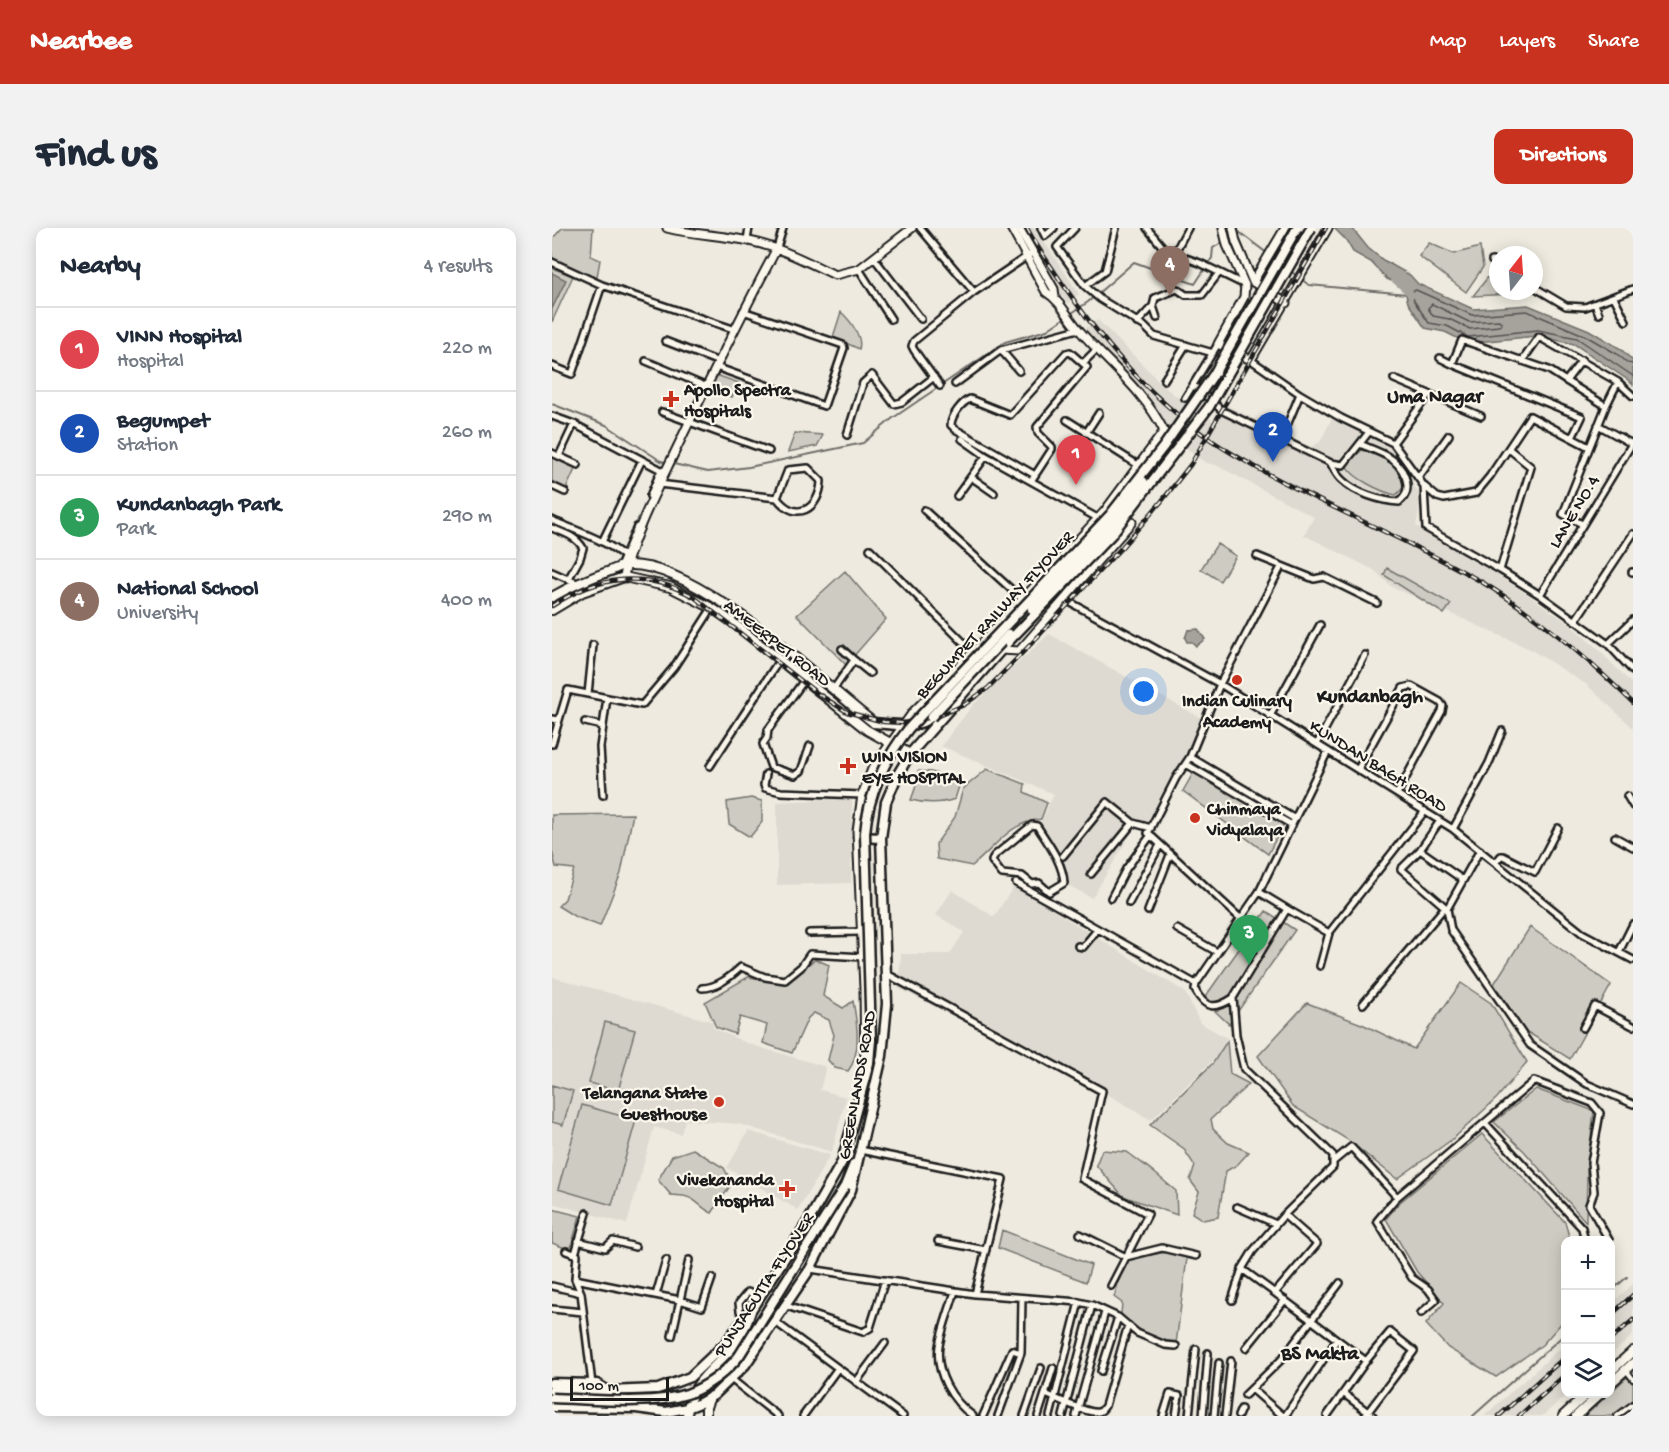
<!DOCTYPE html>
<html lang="en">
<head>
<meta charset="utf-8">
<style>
	body { margin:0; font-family:"Gochi Hand",sans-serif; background:#f2f2f3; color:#1f2937 }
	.controls { position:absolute; right:18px; bottom:18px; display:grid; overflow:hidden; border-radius:12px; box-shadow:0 3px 15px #0003 }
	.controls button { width:54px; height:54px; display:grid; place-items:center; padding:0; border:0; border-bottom:2px solid #e0e1e3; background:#fff; color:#1f2937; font:30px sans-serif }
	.compass { position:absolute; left:937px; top:18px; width:54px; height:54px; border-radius:50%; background:#fff; box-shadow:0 3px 15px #0003; rotate:17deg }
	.scale { position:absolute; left:18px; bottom:15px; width:99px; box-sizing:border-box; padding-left:6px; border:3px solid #1c1c1c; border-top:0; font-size:16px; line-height:21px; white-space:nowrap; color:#1c1c1c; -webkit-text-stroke:4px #fbf7ec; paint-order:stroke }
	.you { position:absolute; left:592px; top:464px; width:21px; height:21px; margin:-15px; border:4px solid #fff; border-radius:50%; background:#1a73e8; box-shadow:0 0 0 9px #1a73e833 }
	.badge { display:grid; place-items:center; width:39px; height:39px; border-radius:50%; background:#c8321e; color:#fff; font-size:20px; font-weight:700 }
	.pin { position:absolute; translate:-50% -50px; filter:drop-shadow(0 2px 3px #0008) }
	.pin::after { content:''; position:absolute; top:32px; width:21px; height:18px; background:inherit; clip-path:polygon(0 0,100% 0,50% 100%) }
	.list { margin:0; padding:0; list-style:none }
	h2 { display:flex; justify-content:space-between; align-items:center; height:78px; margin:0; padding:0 24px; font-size:26px }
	h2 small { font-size:20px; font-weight:400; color:#747a83 }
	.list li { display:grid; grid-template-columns:39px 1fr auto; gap:18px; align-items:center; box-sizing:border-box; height:84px; padding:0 24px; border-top:2px solid #e0e1e3 }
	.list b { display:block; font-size:22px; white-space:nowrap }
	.list p { margin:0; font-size:20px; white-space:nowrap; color:#747a83 }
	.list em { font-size:20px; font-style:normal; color:#747a83 }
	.icon { flex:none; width:33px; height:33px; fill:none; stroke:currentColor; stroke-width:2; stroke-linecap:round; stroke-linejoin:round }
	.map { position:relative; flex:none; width:1081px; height:1188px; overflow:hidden; border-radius:12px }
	header { display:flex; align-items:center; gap:36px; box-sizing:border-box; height:84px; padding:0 30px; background:#c8321e; color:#fff }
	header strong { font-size:28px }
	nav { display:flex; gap:33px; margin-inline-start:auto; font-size:21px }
	.intro { display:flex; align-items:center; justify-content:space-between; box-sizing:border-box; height:144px; padding:0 36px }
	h1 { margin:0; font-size:42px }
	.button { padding:15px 27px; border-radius:12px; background:#c8321e; color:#fff; font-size:21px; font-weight:700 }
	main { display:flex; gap:36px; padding:0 36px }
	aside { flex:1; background:#fff; border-radius:12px; box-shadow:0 3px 15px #0003 }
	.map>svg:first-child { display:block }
	.built { fill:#dedad1 }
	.green { fill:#ceccc2; stroke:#75746f; stroke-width:1.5 }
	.water { fill:#a6a39d; stroke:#6f6d69; stroke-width:1.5 }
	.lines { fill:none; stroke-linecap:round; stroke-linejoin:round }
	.shore { stroke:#535250; stroke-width:1.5 }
	.stream { stroke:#6f6d69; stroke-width:2 }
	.canal { stroke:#a6a39d; stroke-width:7 }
	.pedestrian-casing { stroke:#1c1c1c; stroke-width:8 }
	.minor-casing { stroke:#1c1c1c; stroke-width:10 }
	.tertiary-casing { stroke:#1c1c1c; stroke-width:11 }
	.secondary-casing { stroke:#1c1c1c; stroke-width:12 }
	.primary-casing { stroke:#1c1c1c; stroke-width:13 }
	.pedestrian { stroke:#fbf7ec; stroke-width:4 }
	.minor { stroke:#fbf7ec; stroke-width:5 }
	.tertiary { stroke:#fbf7ec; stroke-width:7 }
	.secondary { stroke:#fbf7ec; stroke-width:8 }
	.primary { stroke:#fbf7ec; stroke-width:8 }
	.rail-casing { stroke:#1c1c1c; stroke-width:4.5 }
	.rail { stroke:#fbf7ec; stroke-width:2; stroke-dasharray:7; stroke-linecap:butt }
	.primary-bridge-casing { stroke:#1c1c1c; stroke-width:13; stroke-linecap:butt }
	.primary-bridge { stroke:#fbf7ec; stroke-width:8 }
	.poi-dot { fill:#c8321e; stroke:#fbf7ec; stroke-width:2 }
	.labels { text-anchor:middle; stroke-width:4.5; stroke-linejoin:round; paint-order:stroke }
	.poi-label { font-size:18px; font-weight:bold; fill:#1c1c1c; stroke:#fbf7ec; text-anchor:start }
	.street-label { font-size:18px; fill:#1c1c1c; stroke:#fbf7ec }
	.neighbourhood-label { font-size:20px; font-weight:bold; fill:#1c1c1c; stroke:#fbf7ec }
</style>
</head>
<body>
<header>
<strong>Nearbee</strong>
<nav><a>Map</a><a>Layers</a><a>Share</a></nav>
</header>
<div class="intro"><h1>Find us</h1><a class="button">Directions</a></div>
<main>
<aside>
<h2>Nearby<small>4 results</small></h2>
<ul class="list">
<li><span class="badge" style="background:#e0444e">1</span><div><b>VINN Hospital</b><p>Hospital</p></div><em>220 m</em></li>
<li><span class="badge" style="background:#1a4fb4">2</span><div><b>Begumpet</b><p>Station</p></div><em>260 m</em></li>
<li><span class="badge" style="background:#2e9e5b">3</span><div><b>Kundanbagh Park</b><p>Park</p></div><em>290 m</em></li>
<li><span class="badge" style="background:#8d6e63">4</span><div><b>National School</b><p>University</p></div><em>400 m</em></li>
</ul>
</aside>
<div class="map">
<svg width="1081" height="1188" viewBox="0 0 1081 1188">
	<rect width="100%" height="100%" fill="#eeeadf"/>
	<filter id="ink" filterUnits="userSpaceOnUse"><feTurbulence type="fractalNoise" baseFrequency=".0167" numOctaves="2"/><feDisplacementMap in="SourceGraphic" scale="12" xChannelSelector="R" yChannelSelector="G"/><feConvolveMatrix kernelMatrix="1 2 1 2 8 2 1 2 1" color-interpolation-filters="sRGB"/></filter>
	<g filter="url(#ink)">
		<path class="built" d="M468,0H483L527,66L515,76L487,33Z
			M546,92L615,161L633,175L665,195L676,178L759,219L768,214L781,188L809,202L842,224L867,266L868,277L864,298L892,313L978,368L1017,396L1045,420L1081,457V500L1035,457L978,421L840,359L822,342L752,307L762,289L664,237L654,235L641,226L612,199L610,188L551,124L533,100Z
			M497,406L649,490L603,608L584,597L540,670L514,656L489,594L502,566L389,518L420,478Z
			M300,570L299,655L225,657V574Z
			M462,658L633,764L648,795L675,810L665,828L599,892L550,863L346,760L349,726H398L412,704L384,687L400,662L442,689Z
			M0,749L162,794L161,800L197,816L274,839L268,862L294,869L280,924L187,896L133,892L129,906L102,899L75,996L0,975Z
			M196,903L278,927L246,982L175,940Z
			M1081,1056V1107L1059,1127V1076Z
			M1013,1116L1014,1166H1016L990,1188H932Z"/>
		<path class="green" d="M10,0H41L39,28L48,32L45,49L20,41L0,32V7L3,8Z
			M877,15L902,26L928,19L931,39L914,64L867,28Z
			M944,39L946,40V63H969L961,66L921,68Z
			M0,40L21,48L0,94Z
			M289,84C298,92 311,109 307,121L281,109Z
			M164,147L187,155L180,169L158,161Z
			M243,205L271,207L265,218L236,224Z
			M811,221L836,227L851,248V260L844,267C829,264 800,250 794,237Z
			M0,228L24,239L14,261L0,255Z
			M665,316L684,328L668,353L649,341Z
			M835,340L899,376L892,386L832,347Z
			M293,343L334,391L294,437L245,387Z
			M435,541L473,556L472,564L495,575L489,591C456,595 444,619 420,638L385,631L384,616L403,589L411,561Z
			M643,542L733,593L716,626L631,563Z
			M366,543L379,544L409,552L403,571C388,576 374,576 359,572L363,561Z
			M199,570L210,573V594L198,609L177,596L175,574Z
			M81,586L69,645L48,698L22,688L6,678L13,671L22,641L4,639L0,623V587Z
			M714,683L743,702L677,796L651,772Z
			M978,699L1059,757L1018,831L972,802L942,756Z
			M263,731L277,737L271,768L291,780L301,773C305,794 310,825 296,843L283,840L276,832L282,807L277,792L262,785L256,790L240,825L211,815L215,797L188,789L183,806L164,799L153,774L196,749L236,754Z
			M909,755L939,775L975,834L945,870L902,910L845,951L796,912L741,878L706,828L755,775L812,797L862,821Z
			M53,794L83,802L66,863L37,855Z
			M675,813L678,846L697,856L659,891L661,901L676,915L697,924L685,937L674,943L666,989L651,992L640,985L647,964L638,952L643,938L631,920L598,897L661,835Z
			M0,857L21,863L11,897L0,894Z
			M984,861L1042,883L1035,944L1034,994L972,923L942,894Z
			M30,877L84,892L60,977L6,961Z
			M930,906L1013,994L1018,1012H1014L1013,1091L990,1117L944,1149L896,1120L874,1096L892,1075L865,1044L834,991L847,975Z
			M141,921L172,940L180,955L160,985C150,981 144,971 135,969C130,967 124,968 119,967L106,952L120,928Z
			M550,922L575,924L598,941L624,963L625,987L571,968L544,937Z
			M0,981L28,988L18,1022L0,1015Z
			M450,1002L539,1037L534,1054L446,1020Z
			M614,1024L635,1030L624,1116C599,1107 588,1106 569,1086L570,1075L562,1069L570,1043L577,1031Z
			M1075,1149L1081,1156V1173L1064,1188H1033Z"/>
		<path class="water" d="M782,0H800L816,20L831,32L858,47L866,56L921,81L976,77L1037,102L1069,121L1081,133V157L1076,152L1022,116L986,108L915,115L893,104L873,100L856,75L852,58L835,51L819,34L801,24L794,12Z
			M0,45L14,52L0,81Z
			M646,401L653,411L644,418L640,414H635L633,410L636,402Z"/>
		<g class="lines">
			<path class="shore" d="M880,76L917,94L947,92L950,96L947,98L918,101L897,91L881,88L876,80Z
				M1081,136L1076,135L1065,126L1034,108L975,83L920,87L864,62L860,64L862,73L877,95L895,98L916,109L986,102L1025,110L1081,148"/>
			<path class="stream" d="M676,11L687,4L757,57L855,66
				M0,176L54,197L109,233L156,244L197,239L311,215L341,190L453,114L495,102L536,74L582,34L643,56L660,30L661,20L671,14
				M1058,1064L1075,1049
				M921,1188L1014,1105"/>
			<path class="canal" d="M842,51L860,67"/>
			<defs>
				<path id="pedestrian" d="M1074,1142L1081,1151
					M1065,1188L1081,1176"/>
				<path id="minor" d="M368,0L422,64
					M489,0L493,8L502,0
					M523,0L505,19L533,58L548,71L592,98L602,108L661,125
					M595,0L614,23L648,35L693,57
					M195,12L197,0
					M225,20L231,0
					M622,26L636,0
					M322,30L369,91
					M940,33L946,37
					M0,34L50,57L181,101
					M307,41L339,91
					M533,58L553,43L564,0
					M982,59L1014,78L1033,79L1081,61
					M1062,69L1074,93
					M1043,76L1047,86
					M605,90L601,78L603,70L625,61L634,67H650L667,45
					M585,95L601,78
					M113,113L167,134
					M449,122L467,143
					M888,130L900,136
					M699,132L748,166L789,190L841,215L872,258L874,300L948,342L988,367L1056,416L1081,443
					M94,133L153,158
					M970,133L987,109L1066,154L1081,168
					M531,135L545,121
					M0,138L20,146L50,57
					M164,139L272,178L292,120L291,117L191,83
					M842,151L929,188
					M612,152L634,117
					M1014,153L1054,178
					M403,156L449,122L526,101
					M641,157L671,183L779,235L791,237L817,204
					M388,158L362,122L360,118L362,113L422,64L477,27
					M633,170L666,116
					M110,184L217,223
					M0,188L22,196L113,244
					M515,192L586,237
					M1046,197L1080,216
					M733,202L748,166
					M534,205L547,185
					M295,207L311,155L320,147L342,176L350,174L382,149
					M1020,210L1030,189L900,136L910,112L997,142L1014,153L1030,132
					M410,211L434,228L549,292
					M841,215L877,166
					M0,225L26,237
					M7,228L22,196
					M779,236C782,241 785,248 790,252C803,265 829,273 847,274C864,261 851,237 835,228C826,223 817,220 808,216
					M419,249L442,265
					M866,250L897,207
					M479,253C486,243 493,232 500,221V219L486,205L485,199L535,139L518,124L514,125L458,187L418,171C410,174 399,188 399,197L403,201L483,247
					M107,256L225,270C244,295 268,281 269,253L256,240L236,242L225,270
					M0,258L13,264
					M872,258L885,269L892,271L924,265L938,248L978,188L1037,219
					M98,268L109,242
					M405,268L434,228
					M372,282L471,372
					M0,292C24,303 52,311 72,328
					M1030,296L1011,286L1054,178L1066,154
					M0,300C12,305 24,308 31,320L28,330L17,350
					M50,314L90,232
					M318,321L421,424
					M705,328L762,351L772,349L825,375
					M68,339L85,299
					M948,342L979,239L957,221
					M0,344L25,355
					M1080,344H1081
					M988,367L1081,214
					M512,371L668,456L901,601L1030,705L1081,732
					M1023,393L1081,306
					M1056,416L1081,392
					M290,421L302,432
					M253,451L216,502L215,510L211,516L219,539L243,547L249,543L258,518
					M281,462L302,432L318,445
					M36,466L41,417
					M718,488L768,397
					M0,491L7,492L16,462L90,477L122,439L160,380
					M33,494L50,498
					M0,516L7,492
					M765,516L813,427
					M638,529L743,591
					M634,536L740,597
					M158,538L228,431
					M806,541L851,460L859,458L888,474L891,478L890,483L845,566
					M214,546L212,557L213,560L229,564L310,567
					M51,567L48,519L55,470
					M1075,568L1081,578
					M888,593L868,622L849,641L893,679
					M480,597L485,598C495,614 511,634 512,655L497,664L487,655L480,656L470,648L450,646L440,633L442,628Z
					M901,601L937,535L950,503
					M1063,609L1081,619
					M868,622L911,652
					M928,622L895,681L899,702L978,817L1035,856L1081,876
					M511,628L555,574L581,595
					M944,634L949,628H951L983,644L1006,600
					M539,646L581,595L599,600
					M464,655L644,756
					M707,664L735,681L681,770C663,782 653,781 643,762L644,756L707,664L776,523
					M559,670L574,641L599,607
					M577,675L608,617
					M735,681L777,705L768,738
					M596,683L618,627
					M688,690L596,605L624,550L638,529L668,456L729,339
					M625,701L665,724
					M257,705L310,704
					M777,705L873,583
					M526,718L531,719L545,702
					M1067,724L1081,696
					M333,745L550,863L530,951L596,986L574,1029L528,1006
					M150,760C165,760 178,749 189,739L213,749L233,752L249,739L258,726L311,729
					M681,770L684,807L692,841L781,927V939L732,987
					M811,776L893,679
					M1031,800L1043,778L1081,798
					M933,895L1030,1000L1032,1009L1029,1012
					M308,922L451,951L423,1066
					M782,933L799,919L845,969
					M685,979L724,996
					M26,1013L53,1020L61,1013L83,1019
					M386,1013L434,1022
					M14,1023L25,1027L23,1051L29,1065L40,1156
					M23,1026L35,985
					M258,1041L423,1066L527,1074L540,1077L566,1089L585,1105L613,1117L624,1118
					M690,1041L701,1023L732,987L765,1016L723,1065L814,1133
					M23,1051L128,1072L150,1079L160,1050
					M0,1058L29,1065
					M559,1058L574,1029L610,1020L644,1028
					M403,1063C398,1081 390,1100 387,1118C383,1145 400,1173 421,1188
					M104,1067L114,1032
					M680,1072L690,1041L723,1065
					M232,1077L311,1104L318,1100L333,1052
					M0,1081L31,1084
					M869,1085L884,1072L876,1061L860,1050L825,993L844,970L982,853L1040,875L1048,885L1039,935L1042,964L1037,977L1057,1012
					M195,1088L188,1083L187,1075L196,1064L207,1069
					M222,1093L351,1188
					M120,1108L137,1032
					M694,1120L733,1072
					M469,1125L470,1070
					M549,1143L566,1089
					M179,1151L226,1188
					M304,1154L333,1115
					M700,1161L731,1188
					M791,1165L821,1188
					M493,1166L501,1140
					M693,1167L729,1132L788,1055
					M251,1188L286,1140
					M431,1188L460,1122L469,1125L446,1188
					M472,1188L489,1140
					M486,1188L493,1166C504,1170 536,1186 546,1184C550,1184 551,1180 553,1178L576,1097
					M498,1188L527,1074
					M511,1188L540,1077
					M524,1188L553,1084
					M611,1188L618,1166L627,1168L624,1188
					M637,1188L644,1121
					M651,1188L656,1125
					M662,1188L667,1135
					M673,1188L679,1133
					M686,1188L689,1181
					M733,1188L784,1113
					M775,1188L814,1133L838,1104L862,1123L813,1188"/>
				<path id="tertiary" d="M115,0C142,7 170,7 197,13C228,19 255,34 283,47L307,41L360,0
					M467,0L502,61L503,69
					M671,0L675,17L693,57L692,69L666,116L699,132L776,0
					M681,0L684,14L701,54L734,75
					M701,54L733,0
					M72,349C78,314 104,263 120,230C154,159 188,89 225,20
					M449,422L467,423L580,294L571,286
					M313,840L312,760L305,603L310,567L320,541L361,484L421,424L552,284L612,203C593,164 556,135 528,103C516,90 509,73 494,64L459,0"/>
				<path id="secondary" d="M0,369C19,358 38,350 58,343C63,341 70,337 75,337C146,333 266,452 322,495
					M0,382L30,364L72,349L118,359L160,380L179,393L315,502L358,526
					M1058,1144L1081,1123
					M1058,1156L1081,1135
					M135,1188C136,1156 163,1140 182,1118C190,1107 195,1096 199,1083
					M154,1188V1179L158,1169
					M1011,1188L1035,1166
					M1024,1188L1048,1166"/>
				<path id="primary" d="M322,495C341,496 364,502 379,489
					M306,609L329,610
					M293,958L302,936
					M0,1155L45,1156L56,1163
					M0,1162L56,1163L106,1161L138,1149L173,1116L199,1082L257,992L290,934L317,835L319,812
					M0,1179L84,1180L114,1184L135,1180L148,1175L162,1167L193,1137L258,1041L299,962L330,828L335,776L329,610L334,574L346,546L358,526L456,414"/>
			</defs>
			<use href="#pedestrian" class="pedestrian-casing"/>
			<use href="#minor" class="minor-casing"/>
			<use href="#tertiary" class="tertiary-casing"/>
			<use href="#secondary" class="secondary-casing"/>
			<use href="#primary" class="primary-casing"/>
			<use href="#pedestrian" class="pedestrian"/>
			<use href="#minor" class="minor"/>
			<use href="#tertiary" class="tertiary"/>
			<use href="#secondary" class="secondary"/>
			<use href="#primary" class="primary"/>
			<defs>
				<path id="rail" d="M475,0C483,16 494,31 504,46C551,117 608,183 681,226C761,274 848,307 928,353C984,386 1034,429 1081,475
					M0,378C47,347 93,342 142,369L265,465L295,484L332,494L351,495L386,488L412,477L436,460L479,416L570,319L609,274L639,236L774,0
					M1058,1088L1081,1067
					M1058,1112L1081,1092
					M947,1188L1014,1128
					M967,1188L1014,1146"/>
			</defs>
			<use href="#rail" class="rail-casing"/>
			<use href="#rail" class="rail"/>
			<defs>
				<path id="primary-bridge" d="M480,381L564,290L591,253
					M456,414L559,307L657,179L759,0
					M379,489L457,406
					M319,812L313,605C316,567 333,530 357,500L558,287L612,218L662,146L745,0
					M0,1170C39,1171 98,1178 135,1166C156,1158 173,1145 187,1128L293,958"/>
			</defs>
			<use href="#primary-bridge" class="primary-bridge-casing"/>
			<use href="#primary-bridge" class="primary-bridge"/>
		</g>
	</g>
	<g class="poi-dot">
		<path d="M116 162h6v6h6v6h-6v6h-6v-6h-6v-6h6z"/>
		<circle cx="685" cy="452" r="6"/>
		<path d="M293 529h6v6h6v6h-6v6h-6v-6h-6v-6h6z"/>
		<circle cx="643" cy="590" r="6"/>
		<circle cx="167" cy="874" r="6"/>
		<path d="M232 952h6v6h6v6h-6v6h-6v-6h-6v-6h6z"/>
	</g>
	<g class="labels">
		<g class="poi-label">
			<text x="132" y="167">Apollo Spectra<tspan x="132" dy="21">Hospitals</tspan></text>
			<text x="685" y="478" text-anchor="middle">Indian Culinary<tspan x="685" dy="21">Academy</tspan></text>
			<text x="310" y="534">WIN VISION<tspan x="310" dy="21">EYE HOSPITAL</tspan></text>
			<text x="655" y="586">Chinmaya<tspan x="655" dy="21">Vidyalaya</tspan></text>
			<text x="155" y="870" text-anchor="end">Telangana State<tspan x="155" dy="21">Guesthouse</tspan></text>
			<text x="222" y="957" text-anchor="end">Vivekananda<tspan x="222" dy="21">Hospital</tspan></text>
		</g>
		<g class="street-label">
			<text transform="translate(1021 283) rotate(-59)" y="6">LANE NO.4</text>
			<text transform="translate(442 386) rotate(-47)" y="6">BEGUMPET RAILWAY FLYOVER</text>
			<text transform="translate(226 414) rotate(38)" y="6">AMEERPET ROAD</text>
			<text transform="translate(827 537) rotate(32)" y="6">KUNDAN BAGH ROAD</text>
			<text transform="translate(304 857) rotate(-80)" y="6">GREENLANDS ROAD</text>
			<text transform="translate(211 1056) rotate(-57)" y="6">PUNJAGUTTA FLYOVER</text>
		</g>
		<g class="neighbourhood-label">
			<text x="883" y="174">Uma Nagar</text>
			<text x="818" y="474">Kundanbagh</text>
			<text x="768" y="1131">BS Makta</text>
		</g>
	</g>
</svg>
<div class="controls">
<button>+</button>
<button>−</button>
<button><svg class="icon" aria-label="layers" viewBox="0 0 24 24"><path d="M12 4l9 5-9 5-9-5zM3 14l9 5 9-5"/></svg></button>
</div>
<svg class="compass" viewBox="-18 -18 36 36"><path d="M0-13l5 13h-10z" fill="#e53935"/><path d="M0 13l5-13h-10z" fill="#747a83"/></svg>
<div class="scale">100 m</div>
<div class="you"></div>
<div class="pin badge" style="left:524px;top:257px;background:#e0444e">1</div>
<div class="pin badge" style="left:721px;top:234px;background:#1a4fb4">2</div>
<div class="pin badge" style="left:697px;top:737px;background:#2e9e5b">3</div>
<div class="pin badge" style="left:618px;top:68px;background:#8d6e63">4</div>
</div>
</main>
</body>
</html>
